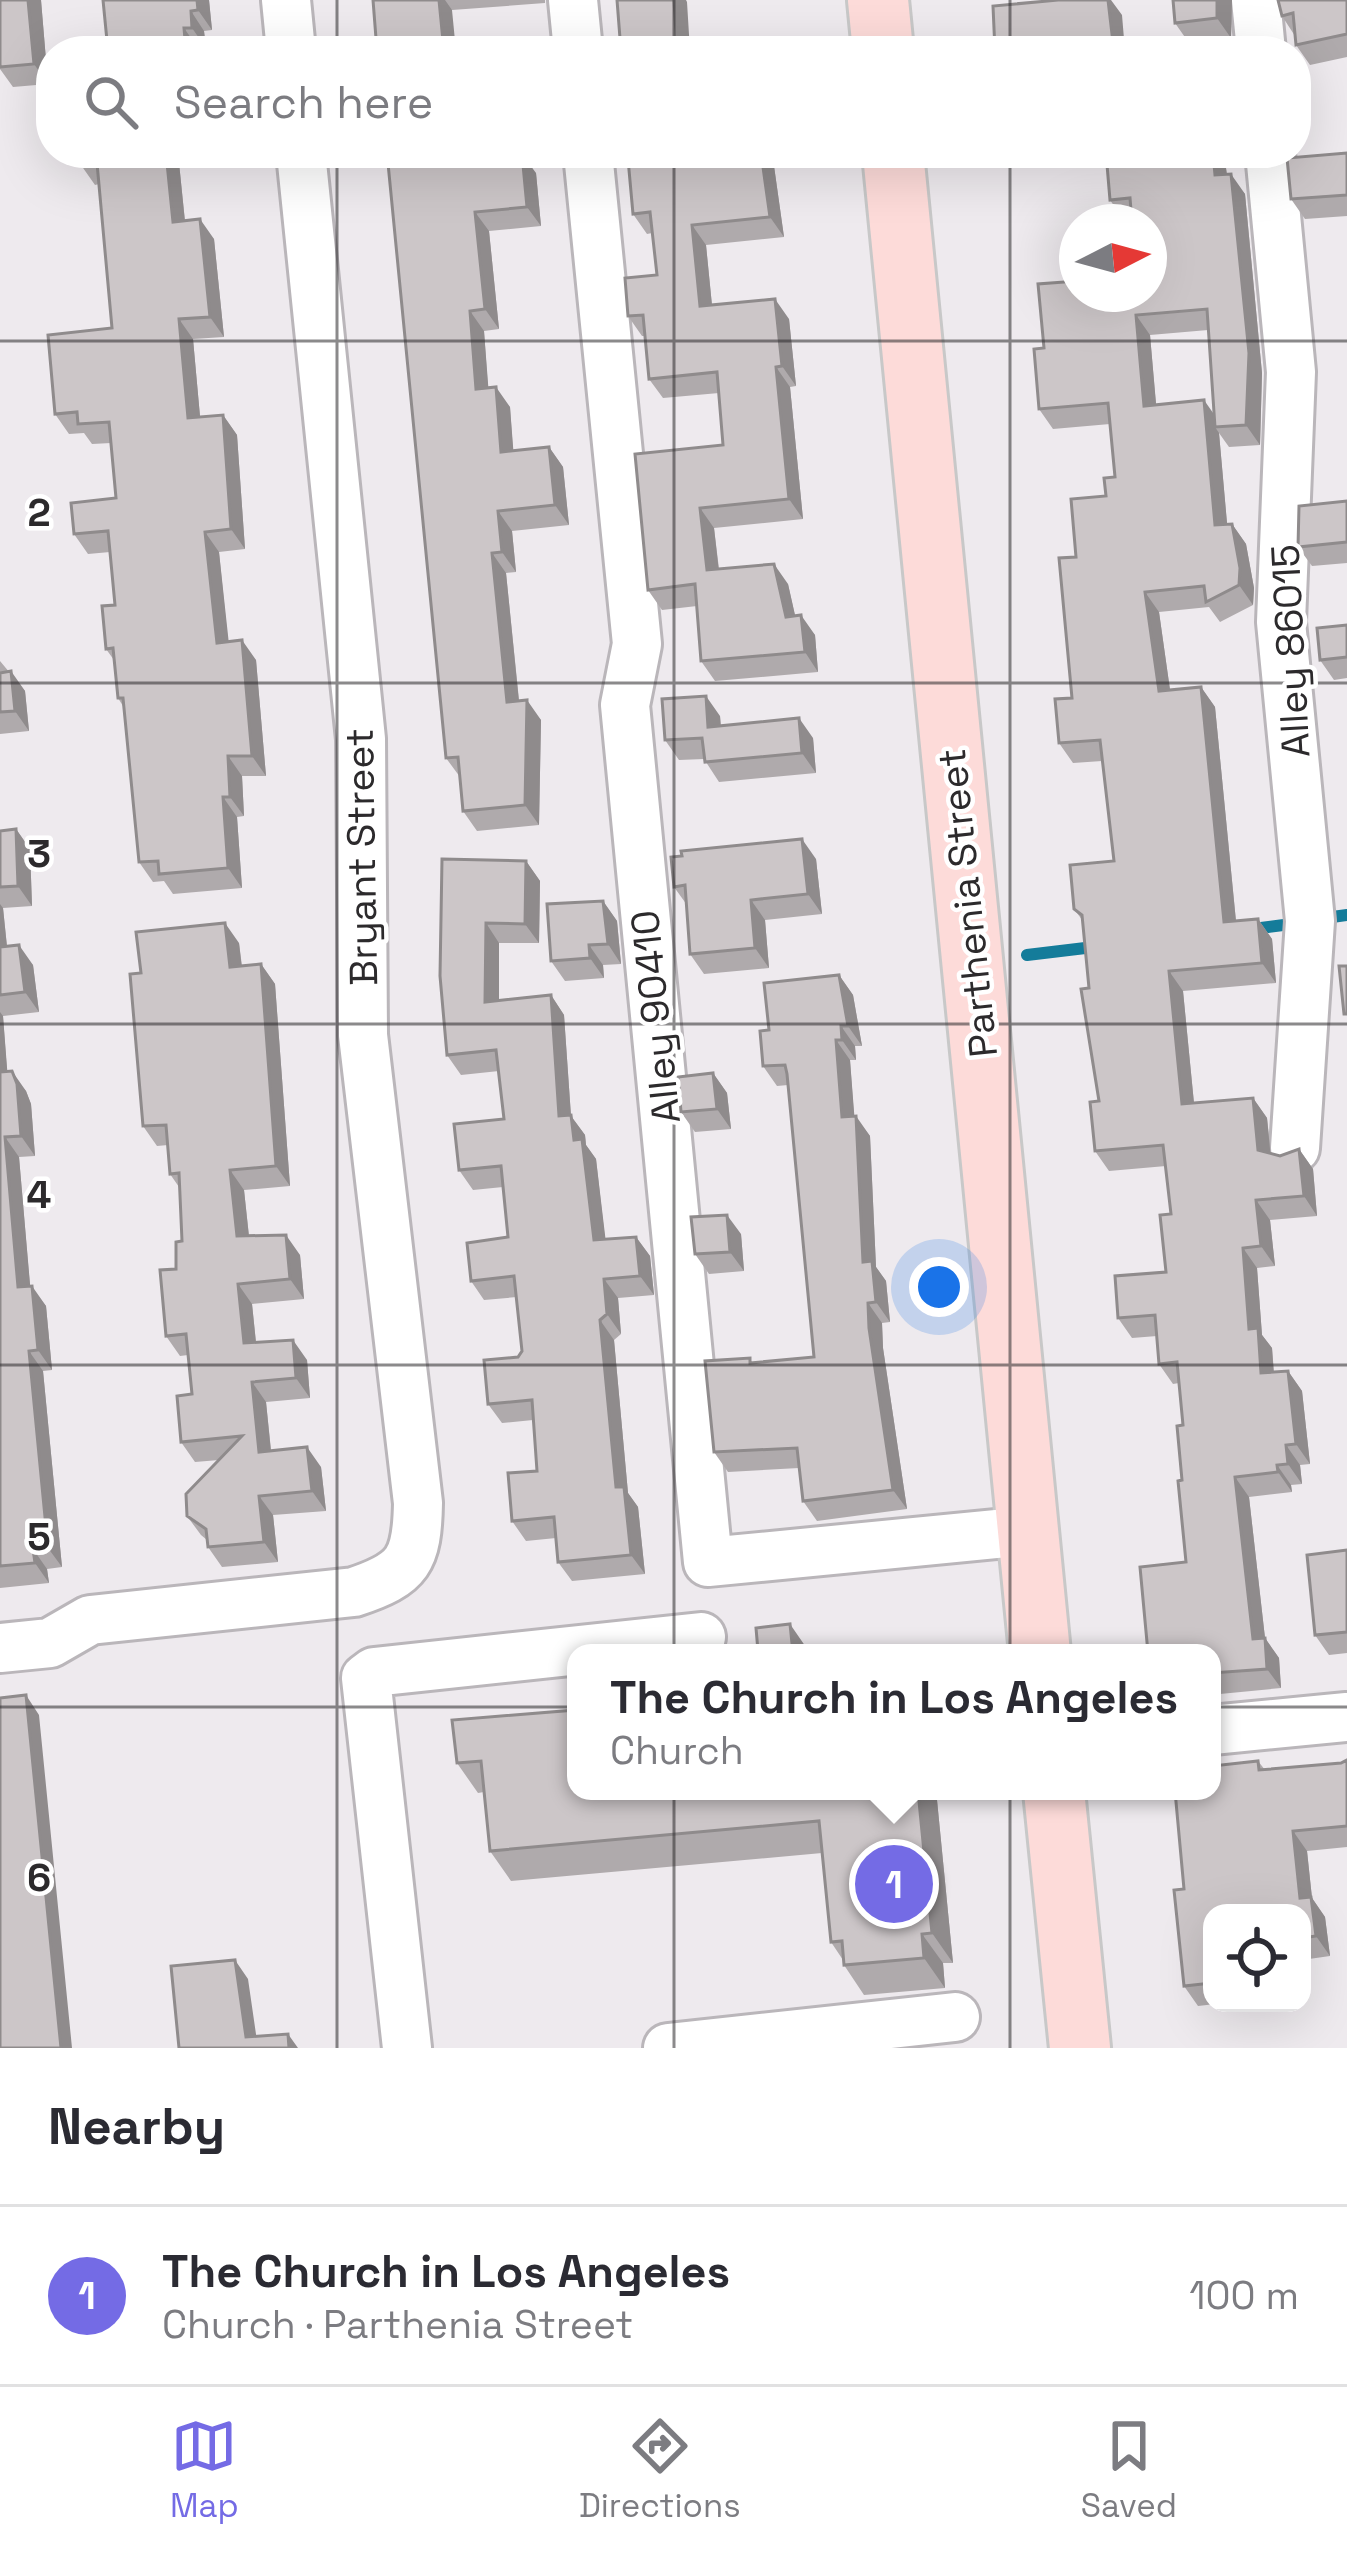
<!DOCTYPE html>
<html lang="en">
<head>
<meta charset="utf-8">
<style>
	body { margin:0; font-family:"Space Grotesk",sans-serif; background:#f7f7f7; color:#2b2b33 }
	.controls { position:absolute; right:36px; bottom:36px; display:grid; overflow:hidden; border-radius:24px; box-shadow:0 12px 48px #0002 }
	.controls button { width:108px; height:108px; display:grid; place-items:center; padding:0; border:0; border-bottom:3px solid #e1e1e2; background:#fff; color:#2b2b33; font:60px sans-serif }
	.compass { position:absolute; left:1059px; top:204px; width:108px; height:108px; border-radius:50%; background:#fff; box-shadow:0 12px 48px #0002; rotate:84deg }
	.you { position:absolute; left:939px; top:1287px; width:42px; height:42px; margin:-30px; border:9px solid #fff; border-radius:50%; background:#1a73e8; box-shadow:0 0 0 18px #1a73e833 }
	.badge { display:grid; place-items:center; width:78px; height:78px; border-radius:50%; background:#746be5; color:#fff; font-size:39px; font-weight:700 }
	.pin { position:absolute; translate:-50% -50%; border:6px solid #fff; box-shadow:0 3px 12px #0006 }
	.popup { position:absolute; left:567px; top:1644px; width:654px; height:156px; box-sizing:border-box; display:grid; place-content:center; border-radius:24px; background:#fff; filter:drop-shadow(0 3px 9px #0005); font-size:39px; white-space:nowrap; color:#7c7c81 }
	.popup b { font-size:45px; color:#2b2b33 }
	.popup::after { content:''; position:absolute; left:50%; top:100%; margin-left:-24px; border:24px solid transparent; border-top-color:#fff }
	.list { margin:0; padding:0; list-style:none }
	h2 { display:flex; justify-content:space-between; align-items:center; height:156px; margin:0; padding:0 48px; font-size:51px }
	h2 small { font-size:39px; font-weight:400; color:#7c7c81 }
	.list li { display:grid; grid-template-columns:78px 1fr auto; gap:36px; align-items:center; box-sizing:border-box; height:180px; padding:0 48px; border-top:3px solid #e1e1e2 }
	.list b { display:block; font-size:45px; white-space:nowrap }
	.list p { margin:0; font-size:39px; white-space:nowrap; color:#7c7c81 }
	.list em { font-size:39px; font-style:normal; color:#7c7c81 }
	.icon { flex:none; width:66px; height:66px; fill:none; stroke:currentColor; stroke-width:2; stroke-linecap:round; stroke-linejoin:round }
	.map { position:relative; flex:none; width:1347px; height:2048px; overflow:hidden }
	.search { position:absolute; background:#fff; box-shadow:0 12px 48px #0002; left:36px; right:36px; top:36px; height:132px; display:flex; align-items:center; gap:30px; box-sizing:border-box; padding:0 42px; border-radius:48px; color:#7c7c81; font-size:45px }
	.sheet { height:336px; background:#fff }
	nav { display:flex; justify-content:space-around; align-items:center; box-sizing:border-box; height:168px; border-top:3px solid #e1e1e2; background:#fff; font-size:33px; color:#7c7c81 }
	nav a { display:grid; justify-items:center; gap:6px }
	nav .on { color:#746be5 }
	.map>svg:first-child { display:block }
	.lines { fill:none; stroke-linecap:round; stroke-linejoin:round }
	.stream { stroke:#147c9a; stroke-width:12 }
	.minor-casing { stroke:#bab6ba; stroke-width:54 }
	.major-casing { stroke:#c8c8c8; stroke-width:66 }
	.minor { stroke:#fff; stroke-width:48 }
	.major { stroke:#fddbd9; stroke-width:60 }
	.wall { fill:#afaaac; fill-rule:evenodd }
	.shaded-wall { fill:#8f8b8c }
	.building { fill:#ccc6c8; stroke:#8f8b8c; stroke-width:3 }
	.grid { fill:none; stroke:#2c2a2c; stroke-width:3; stroke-opacity:0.55 }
	.labels { text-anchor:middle; stroke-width:9; stroke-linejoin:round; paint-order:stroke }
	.street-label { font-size:39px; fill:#2c2a2c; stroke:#fff }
	.grid-label { font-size:39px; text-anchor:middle; font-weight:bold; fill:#2c2a2c; stroke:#fff; stroke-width:9; stroke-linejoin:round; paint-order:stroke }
</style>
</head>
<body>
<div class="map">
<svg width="1347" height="2048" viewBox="0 0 1347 2048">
	<rect width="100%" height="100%" fill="#eeeaee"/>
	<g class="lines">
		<path class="stream" d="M1318,919L1347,915
			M1253,929L1299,923
			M1027,955L1102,946"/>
		<defs>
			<path id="minor" d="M286,0L291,51
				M573,0L578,51
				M1256,0L1261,51
				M588,153L637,644L625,705L708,1562L1028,1531
				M1270,153L1291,372L1281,622L1310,921L1295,1148
				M0,1648L50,1643L90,1620L354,1592C409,1574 417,1560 418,1503L363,1035L361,739L301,153
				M1212,1730L1347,1717
				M407,2048L366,1678L374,1672L701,1637
				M668,2048L955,2017"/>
			<path id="major" d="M878,0L883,51
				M893,153L1040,1653
				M1054,1791L1080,2048"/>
		</defs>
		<use href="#minor" class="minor-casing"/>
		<use href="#major" class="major-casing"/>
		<use href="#minor" class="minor"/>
		<use href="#major" class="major"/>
	</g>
	<path class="wall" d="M0,0H41L48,84L13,87L0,69Z
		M209,0L212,30L204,31L206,48L108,51Z
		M373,0H545V3L452,10Z
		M1232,0L1231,38L1189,43L1175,23Z
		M1347,0V57L1310,65L1296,45L1295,36L1282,16Z
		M178,153L185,221L214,239L224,337L193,339L200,417L223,415L237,435L245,549L219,552L228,642L256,660L266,776H242L244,816L237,817L242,888L173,894L164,881L153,882L139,862L123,706L118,698L114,660L106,649L115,605L110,552L88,554L74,534L116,498L111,443L92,444L84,433L69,434L55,414L112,328L99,184L95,185L81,165Z
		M641,153H764L774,166L784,237L706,245L712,305L789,319L796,386L790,387L803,519L714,528L719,569L788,584L795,616L815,635L818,672L715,681L701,661L697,606L662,610L648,590L723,445L719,393L663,398L649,379L645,336H642L628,316L657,275L652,233L647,234L633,214Z
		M1106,153H1218V157L1226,168L1227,174L1245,194L1262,373L1260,445L1229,447L1219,433L1227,524H1232L1246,544L1254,588L1253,605L1220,622L1209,607L1159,612L1170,690L1201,687L1215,707L1236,921L1258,919L1272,939L1276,983L1183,991L1194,1103L1253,1098L1267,1118L1271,1154L1280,1156L1299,1149L1313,1169L1317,1216L1270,1220L1275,1266L1257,1268L1262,1335L1272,1348L1274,1372L1288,1371L1302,1391L1310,1464L1300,1465L1302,1484L1291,1485L1292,1492L1249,1497L1265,1638L1279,1658L1281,1688L1220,1694L1215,1687H1212V1653L1186,1562L1182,1480L1183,1425L1179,1383L1173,1384L1159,1364L1157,1336L1132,1338L1118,1318L1166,1272L1171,1214L1166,1166L1109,1171L1095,1151L1099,1101L1083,921L1074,909L1114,861L1102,761L1073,763L1059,743L1072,698L1076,557L1115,477L1110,424L1053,429L1039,409L1044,348L1149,294L1132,219L1124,220L1110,200ZM1208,330L1214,414L1156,405L1150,335Z
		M1347,153V216L1305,219L1291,199Z
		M447,161L536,173L541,226L489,231L499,329L484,331L488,388L510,407L513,451L549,447L563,467L569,525L512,531L516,572L506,573L519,700L541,720L539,825L477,831L463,811L460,777L446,758Z
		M1347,501V563L1312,566L1298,547Z
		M1347,625V678L1334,680L1320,660Z
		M0,661L25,691L29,731L0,734Z
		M720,716L721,726L813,738L816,773L719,782L704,759L679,760L665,740Z
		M16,829L30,849L32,906L3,908L7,946L33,965L39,1012L3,1016L7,1071L26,1091L31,1104L35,1156L19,1157L30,1286L46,1306L52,1370L43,1371L62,1567L47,1569L49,1583L0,1588V831Z
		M816,859L822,914L765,920L769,968L704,974L690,954L687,905L674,887Z
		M526,861L540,881L539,943H499V1001L551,995L564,1015L571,1116L585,1135L586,1145L596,1159L605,1239L636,1237L650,1256L654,1295L618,1298L621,1334L614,1340L628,1493L638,1507L645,1574L572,1581L558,1562L556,1538L526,1541L512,1521L537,1471L533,1420L502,1423L488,1404L522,1351L517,1297L484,1300L471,1281L508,1237L503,1187L473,1190L459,1170L504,1119L499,1071L461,1075L447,1055L440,976Z
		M603,901L617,921L621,964L603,965L604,978L565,981L551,961Z
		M239,943L242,966L261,964L275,984L290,1186L244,1190L249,1236L300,1255L304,1299L252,1304L256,1342L307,1360L310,1398L266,1402L271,1450L321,1467L326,1511L273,1515L278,1562L222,1567L208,1547L207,1540L201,1535L187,1516L219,1460L195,1462L181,1442L192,1394L188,1355L180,1356L166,1336L176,1269L182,1241L179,1187L170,1174L168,1145L157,1146L143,1126L141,973Z
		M839,975L853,995L862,1046H855L856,1060H850L854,1116L870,1136L876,1267L886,1281L890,1322L882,1323L883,1348L907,1509L817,1521L803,1501L799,1468L728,1472L714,1452L754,1363L814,1357L788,1085L777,1086L763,1066L769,1030Z
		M713,1073L727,1093L731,1129L695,1132L681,1112Z
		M741,1234L744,1271L709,1274L695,1254Z
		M1347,1550V1653L1329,1655L1315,1635Z
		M452,1720L937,1800L953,1963H943L945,1988L864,1995L844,1965L843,1960L831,1942L822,1853L511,1881L490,1851L484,1792L478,1793L457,1763Z
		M1347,1760V1847L1307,1851L1312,1898L1325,1917L1330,1956L1302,1960V1913H1212V2003H1224L1198,2006L1184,1986V1889L1258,1761L1265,1770L1341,1763Z"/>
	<path class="shaded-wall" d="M28,0H41L48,84L34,64Z
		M197,0H209L212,30L198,10Z
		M439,0H445L452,10L456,51H444Z
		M674,0H686L687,2L690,51H677Z
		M1108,0H1111L1122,15L1125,51H1114Z
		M1217,0H1232L1231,38L1217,18Z
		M191,11L204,31L206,48L192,28Z
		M184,28L198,48L199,51H186Z
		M166,153H178L187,242L173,222Z
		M434,153H446L449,182L435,162Z
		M761,153H764L774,166L784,237L770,217Z
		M1208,153H1218V157L1226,168L1229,195L1215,175Z
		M522,154L536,173L541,226L527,207Z
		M1231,174L1245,194L1262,373L1260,445L1246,425Z
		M475,212L489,231L499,329L485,309Z
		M200,219L214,239L224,337L210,317Z
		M692,225L706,245L714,326L700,306Z
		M775,299L789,319L796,386L782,366Z
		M470,311L484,331L490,409L476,389Z
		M1136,315L1150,335L1158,426L1144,406Z
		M179,319L193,339L202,438L188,418Z
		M776,367L790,387L803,519L789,499Z
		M496,387L510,407L515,472L501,452Z
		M1204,400L1218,420L1215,427L1219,433L1229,545L1215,525Z
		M223,415L237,435L245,549L231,529Z
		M549,447L563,467L569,525L555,505Z
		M700,508L714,528L721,590L707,570Z
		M498,511L512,531L516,572L502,552Z
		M1232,524L1246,544L1254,588L1253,605L1239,585Z
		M205,532L219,552L231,663L217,643Z
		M492,553L506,573L521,722L507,702Z
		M774,564L788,584L800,637L786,617Z
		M1145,592L1159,612L1173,711L1159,691Z
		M801,615L815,635L818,672L805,652Z
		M242,640L256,660L266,776L252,756Z
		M11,671L25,691L29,731L15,711Z
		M1201,687L1215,707L1238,942L1224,922Z
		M706,696L720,716L722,747L708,727Z
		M527,700L541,720L539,825L525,805Z
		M799,718L813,738L816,773L802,753Z
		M228,756L242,776L244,816L230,797Z
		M223,797L237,817L242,888L228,868Z
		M16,829L30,849L32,906L18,886Z
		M802,839L816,859L822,914L808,894Z
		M526,861L540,881L539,943L525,924Z
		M751,900L765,920L769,968L755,948Z
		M603,901L617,921L621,964L608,944Z
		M0,904L3,908L9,967L0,955Z
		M1258,919L1272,939L1276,983L1262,963Z
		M225,923L239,943L244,987L230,967Z
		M486,923L499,943V1022L485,1002Z
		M19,945L33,965L39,1012L25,992Z
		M589,945L603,965L604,978L590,958Z
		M261,964L275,984L290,1186L276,1166Z
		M1169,971L1183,991L1196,1124L1182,1104Z
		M839,975L853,995L862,1046L848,1026Z
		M551,995L564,1015L571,1116L585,1135L586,1145L596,1159L608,1260L594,1240L559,1116Z
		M0,1012L3,1016L9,1093L0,1080Z
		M841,1026L855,1046L856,1060L842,1040Z
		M836,1040L850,1060L856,1137L842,1117Z
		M12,1071L26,1091L31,1104L35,1156L21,1136Z
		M713,1073L727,1093L731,1129L717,1109Z
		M1253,1098L1267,1118L1272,1170L1258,1150Z
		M856,1116L870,1136L876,1267L886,1281L890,1322L876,1302L863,1262Z
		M5,1137L19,1157L32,1307L18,1287Z
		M1299,1149L1313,1169L1317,1216L1304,1196Z
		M230,1170L244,1190L251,1256L237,1236Z
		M1256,1200L1270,1220L1275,1266L1261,1246Z
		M727,1215L741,1234L744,1271L730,1252Z
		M286,1235L300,1255L304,1299L290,1279Z
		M636,1237L650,1256L654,1295L640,1276Z
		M1243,1248L1257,1268L1262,1335L1272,1348L1275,1393L1261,1373L1249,1329Z
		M604,1279L618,1298L621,1334L607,1314Z
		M238,1284L252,1304L258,1363L244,1343Z
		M32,1286L46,1306L52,1370L38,1350Z
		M868,1303L882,1323L883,1348L907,1509L893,1490L869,1328Z
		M600,1320L614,1340L628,1493L638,1507L645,1574L631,1555L616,1487Z
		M293,1340L307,1360L310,1398L296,1378Z
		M29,1351L43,1371L62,1567L48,1548Z
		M1288,1371L1302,1391L1310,1464L1296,1444Z
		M252,1382L266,1402L273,1472L259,1452Z
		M1286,1445L1300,1465L1302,1484L1288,1464Z
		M307,1447L321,1467L326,1511L312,1491Z
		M1277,1465L1291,1485L1292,1492L1278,1472Z
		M1235,1477L1249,1497L1265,1638L1279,1658L1281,1688L1267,1669L1253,1639Z
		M259,1496L273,1515L278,1562L264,1542Z
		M33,1549L47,1569L49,1583L35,1563Z
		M790,1624L810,1653H793Z
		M26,1695L39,1715L72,2048H61Z
		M918,1791H931L937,1800L953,1963L932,1933Z
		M1293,1831L1307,1851L1312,1898L1325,1917L1330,1956L1316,1936L1300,1898Z
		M922,1934L943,1963L945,1988L924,1958Z
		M235,1960L248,1979L258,2048L246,2037Z
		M288,2034L298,2048H289Z"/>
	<path class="building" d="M0,0H28L34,64L0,67Z
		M103,0H197L198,10L191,11L192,28H184L186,51H108Z
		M373,0H439L444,51H377Z
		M617,0H674L677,51H621Z
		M1058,0H1108L1114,51H995L993,6Z
		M1173,0H1217V18L1175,23Z
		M1278,0H1347V34L1296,45L1293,13L1282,16Z
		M80,153H166L173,222L200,219L210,317L179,319L188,418L223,415L231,529L205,532L217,643L242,640L252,756H228L230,797H223L228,868L159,874L158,861L139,862L123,698H118L113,648L106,649L102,606L115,605L108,531L74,534L71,503L116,498L109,422L78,424L77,412L55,414L48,335L112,328L97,163L81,165Z
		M387,153H434L435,162L522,154L527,207L475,212L485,309L470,311L476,389L496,387L501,452L549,447L555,505L498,511L502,552L492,553L507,702L527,700L525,805L463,811L458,757L446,758Z
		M641,153H761L770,217L692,225L700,306L775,299L782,366L776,367L789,499L700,508L707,570L774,564L786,617L801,615L805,652L701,661L695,584L648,590L635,454L723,445L717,372L649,379L643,315L628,316L625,278L657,275L650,212L633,214L628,159L641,158Z
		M1106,153H1213L1215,175L1231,174L1249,353L1246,425L1215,427L1207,309L1136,315L1144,406L1204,400L1215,525L1232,524L1240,568L1239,585L1206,602L1204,586L1145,592L1159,691L1201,687L1224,922L1258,919L1262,963L1169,971L1182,1104L1253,1098L1258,1150L1280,1156L1299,1149L1304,1196L1256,1200L1261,1246L1243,1248L1249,1329L1258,1328L1261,1373L1288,1371L1296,1444L1286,1445L1288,1464L1277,1465L1278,1472L1235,1477L1253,1639L1265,1638L1267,1669L1212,1673V1653H1148L1140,1567L1186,1562L1178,1481L1182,1480L1177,1426L1183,1425L1177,1362L1159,1364L1155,1315L1118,1318L1115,1276L1166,1272L1160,1215L1171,1214L1163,1145L1095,1151L1090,1102L1099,1101L1081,989L1089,988L1082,915L1074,909L1070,865L1114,861L1100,740L1059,743L1055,699L1072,698L1059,558L1076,557L1071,499L1106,496L1104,478L1115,477L1108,403L1039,409L1034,349L1044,348L1038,284L1077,281V294H1149V222H1132L1130,198L1110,200Z
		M1347,153V195L1291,199L1287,158Z
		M1347,501V542L1298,547L1299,506Z
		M1347,625V657L1320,660L1317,628Z
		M11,671L15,711L0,712V673Z
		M706,696L708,727L799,718L802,753L705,762L702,738L665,740L662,699Z
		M16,829L18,886L0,887V831Z
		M802,839L808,894L751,900L755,948L690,954L685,885L674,887L671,857L682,856L681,851Z
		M442,859L526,861L525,924L486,923L485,1002L551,995L559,1116L571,1115L574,1140L582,1139L594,1240L636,1237L640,1276L604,1279L607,1314L600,1320L616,1487H624L631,1555L558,1562L554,1517L512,1521L508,1473L537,1471L532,1400L488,1404L484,1360L518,1357L522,1351L514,1276L471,1281L467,1243L508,1237L501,1166L459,1170L454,1124L504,1119L496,1050L447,1055L440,976Z
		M603,901L608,944L589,945L590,958L551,961L547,904Z
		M225,923L230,967L261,964L276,1166L230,1170L237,1236L286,1235L290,1279L238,1284L244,1343L293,1340L296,1378L252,1382L259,1452L307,1447L312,1491L259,1496L264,1542L208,1547L206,1529L187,1516L186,1494L242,1436L181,1442L177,1396L192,1394L186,1334L166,1336L160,1270L176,1269V1242L182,1241L179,1173L170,1174L166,1125L143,1126L130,974L141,973L136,932Z
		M19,945L25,992L0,995V947Z
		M1339,966H1347V1014H1344Z
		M839,975L848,1026H841L842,1040H836L842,1117L856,1116L863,1262L872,1261L876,1302L868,1303L869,1328L893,1490L803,1501L797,1448L714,1452L705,1361L750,1358V1363L814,1357L787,1074L785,1065L763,1066L760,1031L769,1030L764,983Z
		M12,1071L17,1084L21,1136L5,1137L18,1287L32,1286L38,1350L29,1351L48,1548L33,1549L35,1563L0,1566V1072Z
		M713,1073L717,1109L681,1112L678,1077Z
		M727,1215L730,1252L695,1254L691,1217Z
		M1347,1550V1632L1315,1635L1307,1555Z
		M790,1624L793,1653H736L758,1651L756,1628Z
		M26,1695L61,2048H0V1698Z
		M576,1710V1791H918L932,1933L922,1934L924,1958L844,1965L842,1941L831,1942L819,1821L490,1851L481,1761L457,1763L452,1720Z
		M1347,1760V1826L1293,1831L1300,1898L1311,1897L1316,1936L1302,1938V1913H1212V1983L1184,1986L1174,1890L1184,1889L1175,1791H1212V1766L1258,1761L1259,1770L1341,1763Z
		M235,1960L246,2037L288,2034L289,2048H179L171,1966Z"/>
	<path class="grid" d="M337,0V51M674,0V51M1010,0V51M337,153V2048M674,153V2048M1010,153V2048M0,341H1347M0,683H1347M0,1024H1347M0,1365H1347M0,1707H1347"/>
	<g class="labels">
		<g class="street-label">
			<text transform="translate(1290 651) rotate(-93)" y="14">Alley 86015</text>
			<text transform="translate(361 857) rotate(-91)" y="14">Bryant Street</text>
			<text transform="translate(967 903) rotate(-96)" y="14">Parthenia Street</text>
			<text transform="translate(655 1017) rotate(-96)" y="14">Alley 90410</text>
		</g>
	</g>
	<g class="grid-label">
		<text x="39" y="526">2</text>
		<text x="39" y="867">3</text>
		<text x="39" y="1208">4</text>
		<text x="39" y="1550">5</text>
		<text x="39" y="1891">6</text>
	</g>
</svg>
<div class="controls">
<button><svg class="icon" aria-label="locate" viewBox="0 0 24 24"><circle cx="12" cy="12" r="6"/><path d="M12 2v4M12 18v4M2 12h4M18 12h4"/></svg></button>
</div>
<svg class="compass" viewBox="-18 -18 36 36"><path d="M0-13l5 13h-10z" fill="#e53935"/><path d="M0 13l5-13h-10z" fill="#7c7c81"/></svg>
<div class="you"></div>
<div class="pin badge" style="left:894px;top:1884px">1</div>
<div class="popup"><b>The Church in Los Angeles</b>Church</div>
<div class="search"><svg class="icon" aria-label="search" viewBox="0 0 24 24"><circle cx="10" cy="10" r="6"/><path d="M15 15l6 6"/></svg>Search here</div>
</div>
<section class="sheet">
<h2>Nearby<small></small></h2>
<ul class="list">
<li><span class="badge">1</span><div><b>The Church in Los Angeles</b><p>Church · Parthenia Street</p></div><em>100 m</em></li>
</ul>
</section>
<nav>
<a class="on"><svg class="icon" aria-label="map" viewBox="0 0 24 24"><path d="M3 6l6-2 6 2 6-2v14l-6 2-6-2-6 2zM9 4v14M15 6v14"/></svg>Map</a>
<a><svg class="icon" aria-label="directions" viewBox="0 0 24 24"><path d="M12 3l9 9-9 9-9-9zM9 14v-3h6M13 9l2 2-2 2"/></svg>Directions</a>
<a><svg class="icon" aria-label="saved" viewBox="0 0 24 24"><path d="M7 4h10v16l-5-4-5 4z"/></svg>Saved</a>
</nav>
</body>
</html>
